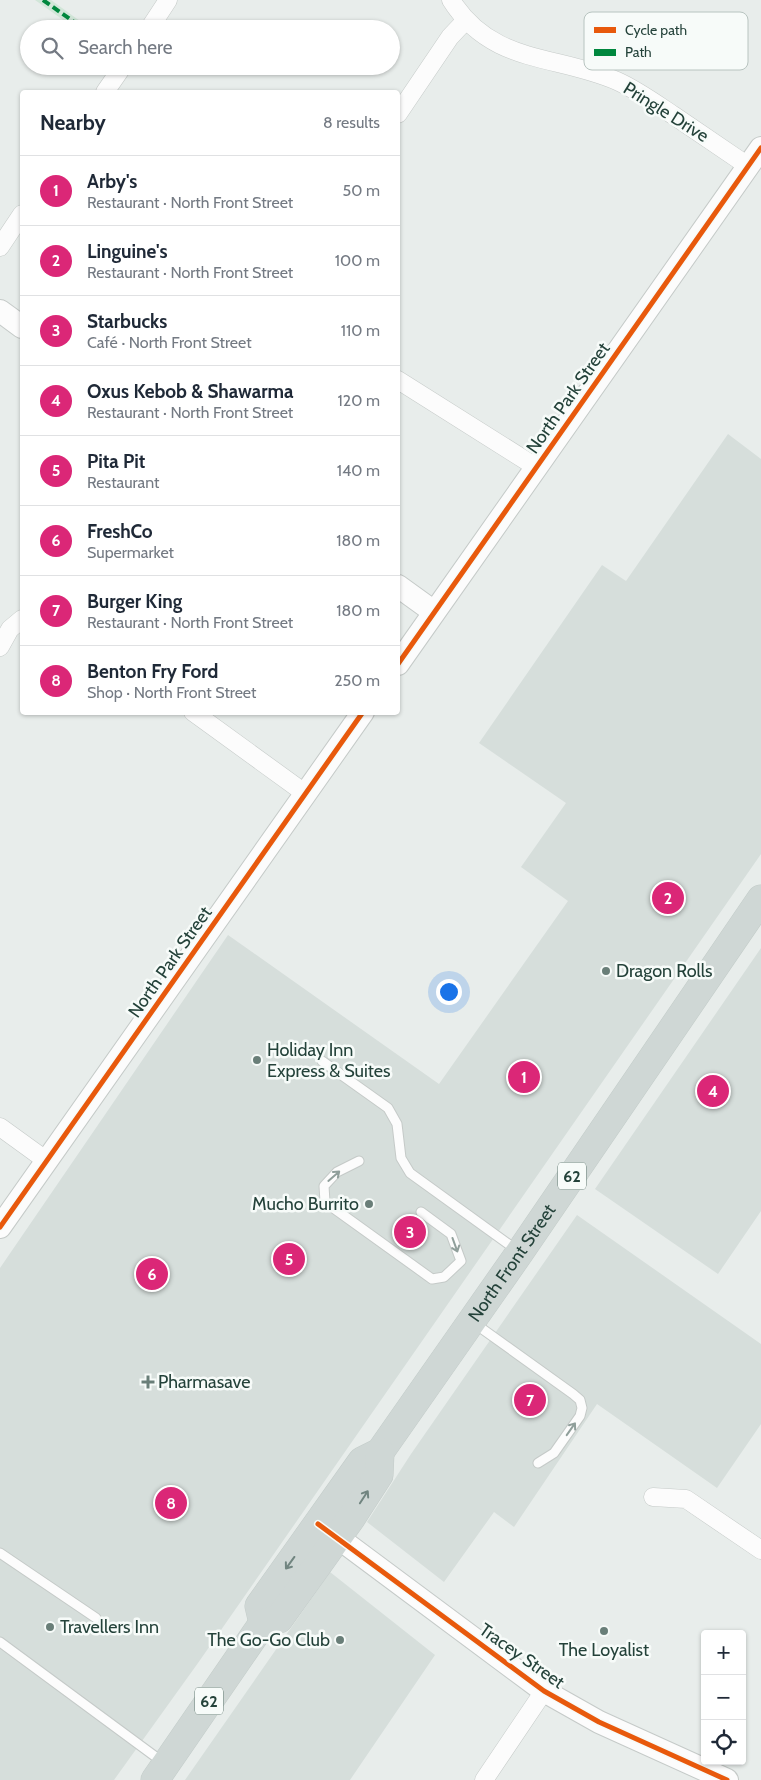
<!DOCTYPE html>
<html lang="en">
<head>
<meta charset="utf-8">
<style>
	body { margin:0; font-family:Cabin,sans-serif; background:#f6f6f7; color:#1f2937 }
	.controls { position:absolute; right:15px; bottom:15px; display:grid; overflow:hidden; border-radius:5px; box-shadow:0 1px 4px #0004 }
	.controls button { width:45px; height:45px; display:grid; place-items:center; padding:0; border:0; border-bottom:1px solid #e0e1e3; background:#fff; color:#1f2937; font:25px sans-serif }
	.you { position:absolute; left:448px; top:991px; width:18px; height:18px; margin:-12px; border:4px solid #fff; border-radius:50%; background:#1a73e8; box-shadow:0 0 0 8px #1a73e833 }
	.badge { display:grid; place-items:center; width:32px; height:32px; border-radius:50%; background:#db2777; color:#fff; font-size:16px; font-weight:700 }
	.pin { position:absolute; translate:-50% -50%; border:2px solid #fff; box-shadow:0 1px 5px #0006 }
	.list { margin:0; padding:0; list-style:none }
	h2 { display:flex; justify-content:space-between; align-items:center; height:65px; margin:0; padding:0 20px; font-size:21px }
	h2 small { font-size:16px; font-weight:400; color:#747a83 }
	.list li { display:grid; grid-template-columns:32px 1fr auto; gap:15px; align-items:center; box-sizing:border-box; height:70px; padding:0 20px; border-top:1px solid #e0e1e3 }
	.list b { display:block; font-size:19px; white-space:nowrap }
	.list p { margin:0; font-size:16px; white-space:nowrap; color:#747a83 }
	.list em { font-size:16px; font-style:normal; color:#747a83 }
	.icon { flex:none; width:28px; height:28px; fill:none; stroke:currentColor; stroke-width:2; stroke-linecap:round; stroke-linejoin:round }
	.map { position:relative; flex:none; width:761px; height:1780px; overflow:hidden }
	.search { position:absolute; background:#fff; box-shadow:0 1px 4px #0004; left:20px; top:20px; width:380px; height:55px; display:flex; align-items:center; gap:12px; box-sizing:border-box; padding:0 18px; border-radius:28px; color:#747a83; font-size:19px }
	.panel { position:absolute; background:#fff; box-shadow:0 1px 4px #0004; left:20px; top:90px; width:380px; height:625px; border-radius:5px }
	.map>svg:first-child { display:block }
	.built { fill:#d6dedb }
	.green { fill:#d1e6d8 }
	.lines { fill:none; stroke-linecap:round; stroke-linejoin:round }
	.service-casing { stroke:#c5cac8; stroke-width:11 }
	.minor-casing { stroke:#c5cac8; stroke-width:19 }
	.tertiary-casing { stroke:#c5cac8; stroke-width:24 }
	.primary-casing { stroke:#c3ccc9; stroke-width:29 }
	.service { stroke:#fcfcfc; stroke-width:9 }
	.minor { stroke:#fcfcfc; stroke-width:18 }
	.tertiary { stroke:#fcfcfc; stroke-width:22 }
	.primary { stroke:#cfd7d5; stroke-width:28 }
	.quiet { stroke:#00873e; stroke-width:4; stroke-dasharray:8 4; stroke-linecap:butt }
	.cycleway-casing { stroke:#f7fbf9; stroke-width:8 }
	.cycleway { stroke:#e8590c; stroke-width:5 }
	.oneway { stroke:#909f9b }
	.oneway2 { stroke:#718580 }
	.poi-dot { fill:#697e78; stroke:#f7fbf9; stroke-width:2 }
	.labels { text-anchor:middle; stroke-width:5; stroke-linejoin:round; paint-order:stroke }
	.shield { fill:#f7fbf9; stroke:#637a73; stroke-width:1 }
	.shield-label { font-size:16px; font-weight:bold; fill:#24423a }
	.street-label { font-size:18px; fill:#24423a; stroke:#f7fbf9 }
	.poi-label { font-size:18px; fill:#24423a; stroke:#f7fbf9; text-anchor:start }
	.key { fill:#f7fbf9; stroke:#b8c4c0; stroke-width:1 }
	.key-label { font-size:14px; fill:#24423a }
</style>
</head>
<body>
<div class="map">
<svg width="761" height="1780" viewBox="0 0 761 1780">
	<rect width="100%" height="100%" fill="#e8edeb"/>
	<path class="built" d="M728,434L761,459V854L198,1663L114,1780H0V1268L228,935L439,1084L568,901L521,867L566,803L479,743L602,565L626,581Z
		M761,948V1211L718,1274L595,1189Z
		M577,1215L761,1344V1424L717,1488L597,1404L514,1527L494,1512L444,1582L367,1522L411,1454Z
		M330,1572L435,1655L350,1780H185Z"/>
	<path class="green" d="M35,0H51L91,29H76Z"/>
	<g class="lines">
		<defs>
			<path id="service" d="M322,1061L388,1108L397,1124L401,1158L410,1173L518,1251
				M359,1161L337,1172L324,1186L325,1202L432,1279L444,1277L461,1261L451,1234L421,1212
				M474,1323L573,1394L580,1400L582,1408L580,1416L554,1453L538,1463
				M0,1553L96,1618
				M0,1642L164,1763"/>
			<path id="minor" d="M451,0C492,65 555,54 617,81C637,90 655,103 673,115C698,132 723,149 748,166
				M149,29L168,0
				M105,92L123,66
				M398,114L450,37L466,20
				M0,247L22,214
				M398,380L536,467
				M0,647L10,629L22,619
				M193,712L306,794
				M0,1127L47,1161
				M653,1497L686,1499L761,1550
				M484,1780L544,1691"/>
			<path id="tertiary" d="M0,311L22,327
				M398,586L434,612
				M398,664L761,148
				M0,1227L363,712
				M325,1528L544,1691L599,1722L727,1780"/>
			<g id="primary">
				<path id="s1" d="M263,1623L259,1606L362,1461L380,1452L520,1252L761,899"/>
				<path d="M155,1780L263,1623L279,1619L352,1517L379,1475L380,1452"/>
			</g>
		</defs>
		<use href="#service" class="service-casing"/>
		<use href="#minor" class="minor-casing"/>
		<use href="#tertiary" class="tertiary-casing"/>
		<use href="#primary" class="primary-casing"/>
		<use href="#service" class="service"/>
		<use href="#minor" class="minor"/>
		<use href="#tertiary" class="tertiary"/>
		<use href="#primary" class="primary"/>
		<path class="quiet" d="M43,0L84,29"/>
		<defs>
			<path id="cycleway" d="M398,664L761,148
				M0,1227L363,712
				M318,1524L544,1691L599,1722L727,1780"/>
		</defs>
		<use href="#cycleway" class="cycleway-casing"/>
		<use href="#cycleway" class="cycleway"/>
	</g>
	<defs><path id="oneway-shaft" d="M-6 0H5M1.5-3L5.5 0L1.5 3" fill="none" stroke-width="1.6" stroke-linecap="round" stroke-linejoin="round" transform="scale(1.25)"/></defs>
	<g class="oneway">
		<use href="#oneway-shaft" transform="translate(334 1176) rotate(-41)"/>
		<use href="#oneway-shaft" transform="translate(455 1245) rotate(70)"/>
		<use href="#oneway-shaft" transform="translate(571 1429) rotate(-55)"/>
	</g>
	<g class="oneway2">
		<use href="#oneway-shaft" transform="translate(364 1497) rotate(-57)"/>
		<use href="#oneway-shaft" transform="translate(290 1563) rotate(126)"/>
	</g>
	<g class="poi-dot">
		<circle cx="606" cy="971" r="5"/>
		<circle cx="257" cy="1060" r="5"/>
		<circle cx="369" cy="1204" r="5"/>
		<path d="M145.5 1374.5h5v5h5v5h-5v5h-5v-5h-5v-5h5z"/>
		<circle cx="50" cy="1627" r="5"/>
		<circle cx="604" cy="1631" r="5"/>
		<circle cx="340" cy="1640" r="5"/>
	</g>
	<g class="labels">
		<g class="shield">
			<rect x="558" y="1162.5" width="28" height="27" rx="4"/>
			<rect x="195" y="1687.5" width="28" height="27" rx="4"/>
		</g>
		<g class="shield-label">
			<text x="572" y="1182">62</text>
			<text x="209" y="1707">62</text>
		</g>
		<g class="street-label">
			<text transform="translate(666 112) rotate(32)" y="6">Pringle Drive</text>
			<text transform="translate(568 398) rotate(-55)" y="6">North Park Street</text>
			<text transform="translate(170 962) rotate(-55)" y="6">North Park Street</text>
			<text dy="6" stroke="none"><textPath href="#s1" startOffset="446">North Front Street</textPath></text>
			<text transform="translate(522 1656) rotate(35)" y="6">Tracey Street</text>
		</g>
		<g class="poi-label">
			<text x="616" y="977">Dragon Rolls</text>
			<text x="267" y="1056">Holiday Inn<tspan x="267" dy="21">Express &amp; Suites</tspan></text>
			<text x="359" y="1210" text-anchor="end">Mucho Burrito</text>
			<text x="158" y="1388">Pharmasave</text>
			<text x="60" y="1633">Travellers Inn</text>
			<text x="330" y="1646" text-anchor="end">The Go-Go Club</text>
			<text x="604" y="1656" text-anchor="middle">The Loyalist</text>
		</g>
	</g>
	<rect x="584" y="12" width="164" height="58" rx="8" class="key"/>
	<rect x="594" y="27" width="22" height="6" fill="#e8590c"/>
	<rect x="594" y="49" width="22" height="7" fill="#00873e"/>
	<g class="key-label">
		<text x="625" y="35">Cycle path</text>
		<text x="625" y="57">Path</text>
	</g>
</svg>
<div class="controls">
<button>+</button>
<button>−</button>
<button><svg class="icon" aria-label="locate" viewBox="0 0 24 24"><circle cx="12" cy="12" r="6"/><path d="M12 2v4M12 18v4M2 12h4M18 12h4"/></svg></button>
</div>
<div class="you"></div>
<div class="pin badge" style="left:524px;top:1077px">1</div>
<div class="pin badge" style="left:668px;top:898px">2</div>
<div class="pin badge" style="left:410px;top:1232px">3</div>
<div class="pin badge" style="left:713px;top:1091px">4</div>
<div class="pin badge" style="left:289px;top:1259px">5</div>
<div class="pin badge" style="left:152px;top:1274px">6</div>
<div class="pin badge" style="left:530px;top:1400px">7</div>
<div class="pin badge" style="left:171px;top:1503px">8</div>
<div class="search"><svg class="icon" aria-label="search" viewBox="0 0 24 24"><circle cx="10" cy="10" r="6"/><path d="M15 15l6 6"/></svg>Search here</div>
<section class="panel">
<h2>Nearby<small>8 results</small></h2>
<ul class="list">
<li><span class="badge">1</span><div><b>Arby's</b><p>Restaurant · North Front Street</p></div><em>50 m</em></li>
<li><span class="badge">2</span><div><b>Linguine's</b><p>Restaurant · North Front Street</p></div><em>100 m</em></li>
<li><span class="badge">3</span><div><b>Starbucks</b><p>Café · North Front Street</p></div><em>110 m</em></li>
<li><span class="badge">4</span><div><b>Oxus Kebob &amp; Shawarma</b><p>Restaurant · North Front Street</p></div><em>120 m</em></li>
<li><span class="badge">5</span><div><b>Pita Pit</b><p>Restaurant</p></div><em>140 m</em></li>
<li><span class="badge">6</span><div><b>FreshCo</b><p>Supermarket</p></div><em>180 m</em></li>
<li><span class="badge">7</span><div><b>Burger King</b><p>Restaurant · North Front Street</p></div><em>180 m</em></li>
<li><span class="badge">8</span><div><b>Benton Fry Ford</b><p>Shop · North Front Street</p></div><em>250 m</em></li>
</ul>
</section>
</div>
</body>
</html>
